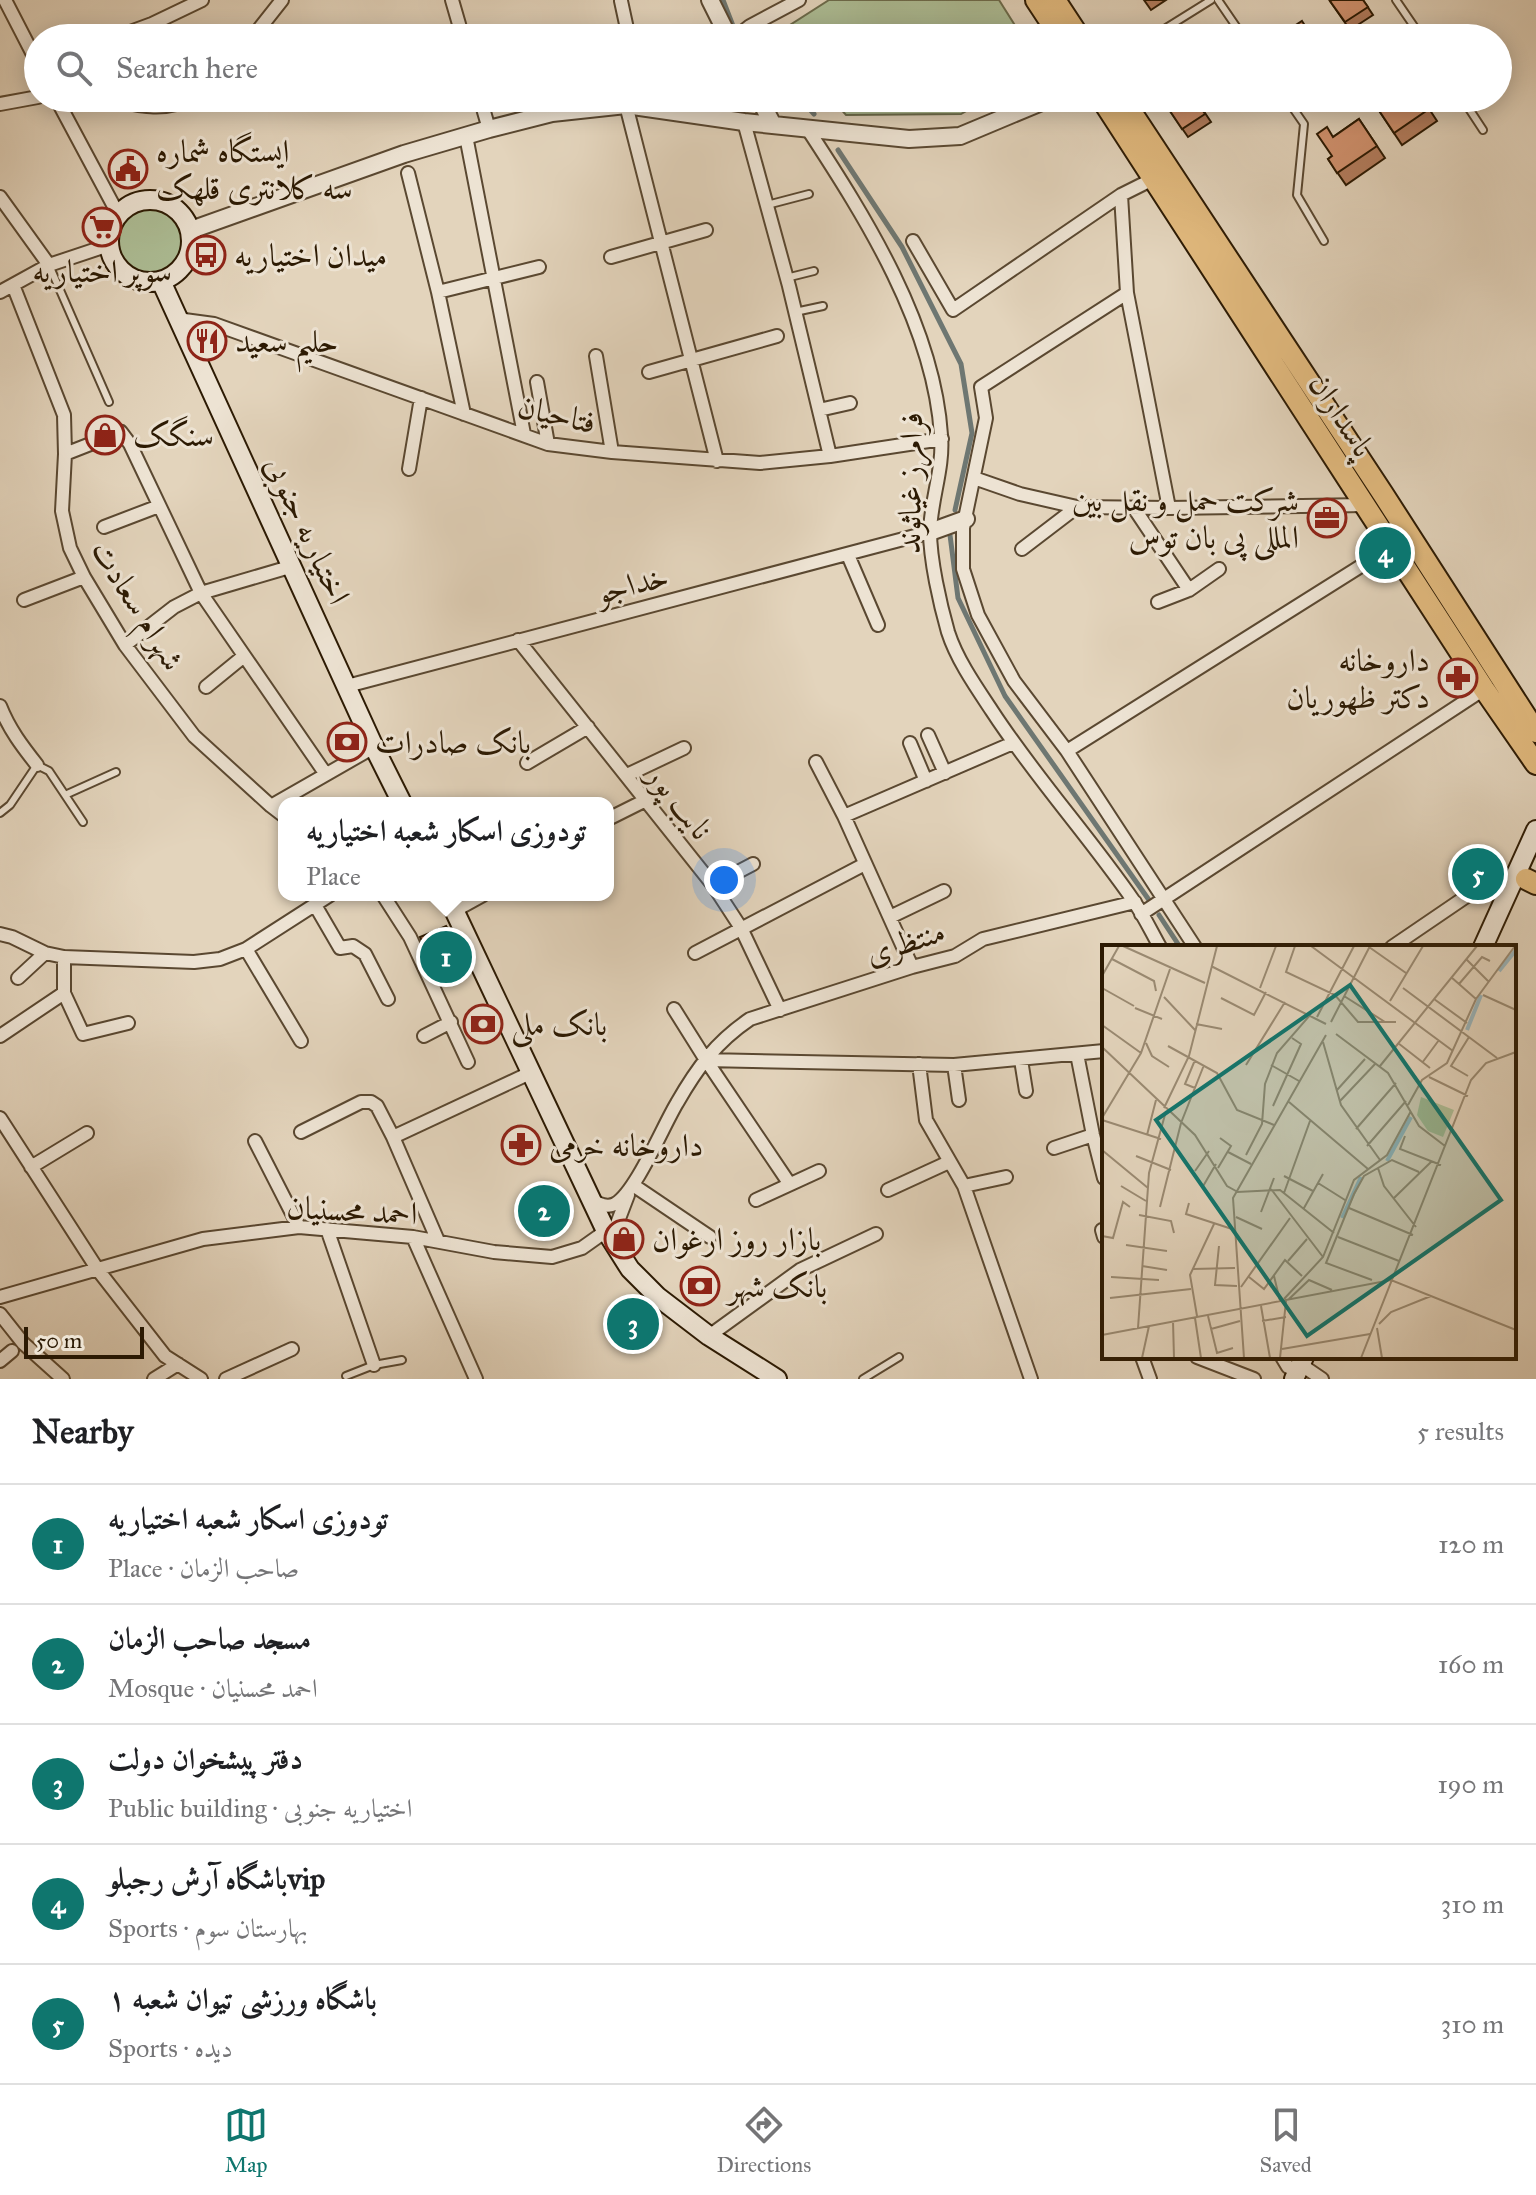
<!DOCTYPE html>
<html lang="en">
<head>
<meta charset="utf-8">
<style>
	body { margin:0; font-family:"IM FELL Great Primer",Amiri,serif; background:#f2f2f2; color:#202124 }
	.scale { position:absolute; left:24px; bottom:20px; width:120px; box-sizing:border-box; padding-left:8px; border:4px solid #2c1a03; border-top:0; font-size:22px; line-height:28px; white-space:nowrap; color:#2c1a03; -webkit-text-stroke:6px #ede3d3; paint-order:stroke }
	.you { position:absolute; left:724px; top:880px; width:28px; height:28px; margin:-20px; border:6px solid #fff; border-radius:50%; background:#1a73e8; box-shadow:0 0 0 12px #1a73e833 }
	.badge { display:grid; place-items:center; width:52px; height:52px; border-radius:50%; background:#0f766e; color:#fff; font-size:26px; font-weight:700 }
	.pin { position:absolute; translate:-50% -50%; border:4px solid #fff; box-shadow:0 2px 8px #0006 }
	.popup { position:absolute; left:278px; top:797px; width:336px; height:104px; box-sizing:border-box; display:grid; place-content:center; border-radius:16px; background:#fff; filter:drop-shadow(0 2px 6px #0005); font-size:26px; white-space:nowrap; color:#757577 }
	.popup b { font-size:30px; color:#202124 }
	.popup::after { content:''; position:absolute; left:50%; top:100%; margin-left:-16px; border:16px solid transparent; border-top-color:#fff }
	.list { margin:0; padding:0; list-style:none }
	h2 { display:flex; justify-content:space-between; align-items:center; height:104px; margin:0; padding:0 32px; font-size:34px }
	h2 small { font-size:26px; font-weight:400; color:#757577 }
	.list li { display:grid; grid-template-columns:52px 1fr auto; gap:24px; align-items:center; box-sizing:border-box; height:120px; padding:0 32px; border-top:2px solid #e0e0e0 }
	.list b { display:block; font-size:30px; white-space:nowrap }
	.list p { margin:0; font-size:26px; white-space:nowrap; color:#757577 }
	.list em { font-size:26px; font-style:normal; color:#757577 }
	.icon { flex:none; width:44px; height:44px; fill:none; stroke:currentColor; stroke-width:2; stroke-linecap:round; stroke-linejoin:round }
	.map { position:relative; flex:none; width:1536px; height:1379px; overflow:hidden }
	.search { position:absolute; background:#fff; box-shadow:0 4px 20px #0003; left:24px; right:24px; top:24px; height:88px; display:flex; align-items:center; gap:20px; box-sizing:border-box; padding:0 28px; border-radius:44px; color:#757577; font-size:30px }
	.sheet { height:704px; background:#fff }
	nav { display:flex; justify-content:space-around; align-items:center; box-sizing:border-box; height:112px; border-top:2px solid #e0e0e0; background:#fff; font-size:22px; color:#757577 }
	nav a { display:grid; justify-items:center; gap:4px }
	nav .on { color:#0f766e }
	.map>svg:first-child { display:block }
	.green { fill:#adbe96; stroke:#6c6c4c; stroke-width:2 }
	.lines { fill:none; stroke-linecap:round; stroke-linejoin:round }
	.stream { stroke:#6e7772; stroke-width:5 }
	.service-casing { stroke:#5a4831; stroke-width:10 }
	.minor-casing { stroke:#5a4831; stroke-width:16 }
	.tertiary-casing { stroke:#5a4831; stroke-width:20 }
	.secondary-casing { stroke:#2c1a03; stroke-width:22 }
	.primary-casing { stroke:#2c1a03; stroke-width:24 }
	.service { stroke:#ede3d3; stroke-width:6 }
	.minor { stroke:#ede3d3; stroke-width:12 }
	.tertiary { stroke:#ede3d3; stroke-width:16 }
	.secondary { stroke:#ede3d3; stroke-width:18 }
	.primary { stroke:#e2ba7e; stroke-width:20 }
	.wall { fill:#b47e5f; stroke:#2c1a03; stroke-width:2 }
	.shaded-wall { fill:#92664e; stroke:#2c1a03; stroke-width:2 }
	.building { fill:#d1926f; stroke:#2c1a03; stroke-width:2 }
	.labels { text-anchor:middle; stroke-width:6; stroke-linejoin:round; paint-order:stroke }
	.poi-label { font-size:32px; fill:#2c1a03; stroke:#ede3d3; text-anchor:start }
	.street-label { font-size:32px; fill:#2c1a03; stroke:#ede3d3 }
	.inset-river { fill:none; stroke:#9ab5bc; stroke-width:4 }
	.inset-road { fill:none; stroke:#9a8a72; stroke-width:2 }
	.view { fill:#0f766e; fill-opacity:0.15; stroke:#0f766e; stroke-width:4 }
	.inset-edge { fill:none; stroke:#2c1a03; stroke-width:4 }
</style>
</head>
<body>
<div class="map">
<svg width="1536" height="1379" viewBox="0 0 1536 1379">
	<rect width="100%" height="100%" fill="#e3d4bc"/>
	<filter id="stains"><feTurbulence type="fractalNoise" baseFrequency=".0025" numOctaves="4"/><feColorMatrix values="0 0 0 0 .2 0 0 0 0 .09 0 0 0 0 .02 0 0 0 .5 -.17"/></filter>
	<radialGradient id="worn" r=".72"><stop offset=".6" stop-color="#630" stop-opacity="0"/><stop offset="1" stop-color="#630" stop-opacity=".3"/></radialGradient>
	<path class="green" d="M829,0H999L1023,38H780L776,34Z
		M831,98H989L961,114L846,115Z
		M117 240a34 34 0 1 1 68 0a34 34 0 1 1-68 0Z"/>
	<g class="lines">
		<path class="stream" d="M723,0L733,26
			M800,98L814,114
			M838,150L902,247L961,364L972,433L955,510
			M950,535L958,598L1005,696L1149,900
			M1159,915L1180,947"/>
		<defs>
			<path id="service" d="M1218,0L1244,38
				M1396,0L1422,38
				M1150,38L1211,0
				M1286,98L1304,124L1297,195L1324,241
				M1462,98L1483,130
				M767,205L809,194
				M49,265L109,402
				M786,278L814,271
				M795,312L823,306
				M65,795L116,772
				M0,813L10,805L37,765L49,771L83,822
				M346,1376L374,1365L402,1360
				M863,1379L899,1357"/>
			<path id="minor" d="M5,0L38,64
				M452,0L463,38
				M621,1L629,38
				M114,38L152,24L202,0
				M252,38L282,0
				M735,38L750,26L799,0
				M56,98L118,214
				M107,98C135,105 164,113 191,98
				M480,98L489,129
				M0,104L38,97
				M626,105L717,461
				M744,122L789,286L830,456
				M807,128C866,218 934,326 941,435C944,467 931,499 930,531C930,560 940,604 948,632C957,660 976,687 992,711C1035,777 1088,835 1133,900C1143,914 1151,931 1160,947
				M466,136L524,434
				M408,173L438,292L464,414
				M1121,195L1127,293L1169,508
				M0,197L49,265
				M913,241L953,310L1121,195L1157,177
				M611,257L706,230
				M13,285L64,415L65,454L62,511L70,548L84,577L125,645L194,736L271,806L284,816
				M0,292L49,265L109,245
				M438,292L539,267
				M1127,293L981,387L986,418L963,528V569L978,615L1014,681L1067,751L1195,947
				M177,319L214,324L548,444L612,452L760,463L830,456L942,439
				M596,356L612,452
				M649,372L777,336
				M537,382L548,444
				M819,410L850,403
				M65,454L121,432L130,444L201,593L325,773
				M409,469L421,398
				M974,478L1020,494L1077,507L1169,508L1366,505
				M1134,508L1189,590
				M104,527L159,506
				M1022,549L1077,507
				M848,555L878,625
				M24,600L84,577
				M1158,602L1189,590L1219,569
				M518,640L713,885L741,928L780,1010
				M125,645L174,607L201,593L293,566
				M347,686L930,532
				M206,687L244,656
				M0,706C9,729 22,746 37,765
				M928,735L945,773
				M910,743L926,781
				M1067,751L1396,544
				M816,762L844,816L912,967
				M527,763L588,727
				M627,775L684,748
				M271,806L374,747
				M844,816L1013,743
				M608,819L646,800
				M713,885L753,864
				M383,895L410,937L468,1062
				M315,905L340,948L353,946L365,954L388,999
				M454,911L483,895
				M1141,914L1484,689
				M890,917L944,891
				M0,934L12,937L45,953L64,957L194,962L220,959L246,949L330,895
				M1392,947L1486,883
				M246,949L301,1041
				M695,953L865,864
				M64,957V993L83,1034L128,1023
				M18,978L45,953
				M674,1009L706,1060L789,1183
				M0,1036L64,993
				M424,1036L451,1022
				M1077,1054L1093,1135L1104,1178
				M706,1060L954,1065L1104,1051
				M1021,1060L1026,1091
				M919,1064L926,1120L964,1186L1031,1379
				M954,1065L959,1100
				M0,1118L98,1270L165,1356L201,1379
				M301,1132L361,1102H371L377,1106L393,1137L438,1241
				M393,1137L530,1073
				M255,1141L299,1227
				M1054,1148L1093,1135
				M31,1167L87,1133
				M633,1185L710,1237
				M964,1186L1006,1177
				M888,1190L949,1162
				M756,1200L819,1171
				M592,1201C600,1204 607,1208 615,1204C636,1192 663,1126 677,1103C697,1068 716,1042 750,1019L912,967L955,956L983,939L1135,902
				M327,1229L374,1365
				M1104,1230H1102L1104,1237
				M413,1237L476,1379
				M615,1242V1229L628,1195
				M0,1297L203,1239L299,1227L413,1237L494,1252L552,1257L582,1248L606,1231
				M0,1314L23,1343L63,1379
				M709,1336L800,1270L876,1234
				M1142,1357L1150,1379
				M1197,1357L1254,1379
				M1282,1357L1288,1367
				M0,1361L12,1351
				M1300,1364L1322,1379
				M154,1379L178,1364
				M226,1379L292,1349"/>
			<path id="tertiary" d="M710,0L729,38
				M759,98L773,125
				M191,230L404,154L489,129L552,113L626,105L744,122L909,139L960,136L1051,98
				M930,532L966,519"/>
			<path id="secondary" d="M109 241a41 41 0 1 1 82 0a41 41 0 1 1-82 0Z
				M161,281L374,747L402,803
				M447,895L606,1231L630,1269L658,1297L709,1336L777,1379
				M1483,947L1536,830
				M1294,1379L1304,1357"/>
			<path id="primary" d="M1036,0L1061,38
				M1055,0L1080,38
				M1101,98L1484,689L1536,764
				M1122,98L1383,494L1536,732
				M1526,879L1536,884"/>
		</defs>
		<use href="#service" class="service-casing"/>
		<use href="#minor" class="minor-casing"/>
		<use href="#tertiary" class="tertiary-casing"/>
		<use href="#secondary" class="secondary-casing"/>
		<use href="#primary" class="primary-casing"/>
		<use href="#service" class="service"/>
		<use href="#minor" class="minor"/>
		<use href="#tertiary" class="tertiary"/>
		<use href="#secondary" class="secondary"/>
		<use href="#primary" class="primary"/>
	</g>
	<path class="wall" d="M1144,0H1166L1151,10Z
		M1363,0L1373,15L1350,30L1330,1Z
		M1195,98L1211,122L1188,137L1168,108Z
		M1422,98L1437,121L1402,145L1376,106Z
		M1359,119L1385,158L1346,185L1328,159L1332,156L1333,137Z
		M451,934L465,969L441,979L435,970Z"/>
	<path class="shaded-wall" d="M446,926L451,934L465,969L459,961Z"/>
	<path class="building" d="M1332,0H1363L1368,7L1345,22L1330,1Z
		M1302,21L1313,38H1280L1279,36Z
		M1182,98H1195L1205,114L1182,129L1168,108Z
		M1389,98H1421L1429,109L1394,133L1376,106Z
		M1359,119L1377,146L1337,173L1328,159L1332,156L1317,134L1327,127L1333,137Z
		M446,926L459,961L435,970L420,937Z"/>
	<defs>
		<symbol id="civic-ring" viewBox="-11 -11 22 22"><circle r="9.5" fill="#ede3d3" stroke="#8f2418" stroke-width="1.5"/><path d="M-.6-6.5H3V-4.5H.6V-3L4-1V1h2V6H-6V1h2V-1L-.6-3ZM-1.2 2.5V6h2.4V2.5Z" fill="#8f2418"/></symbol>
		<symbol id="supermarket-ring" viewBox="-11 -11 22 22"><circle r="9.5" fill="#ede3d3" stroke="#8f2418" stroke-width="1.5"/><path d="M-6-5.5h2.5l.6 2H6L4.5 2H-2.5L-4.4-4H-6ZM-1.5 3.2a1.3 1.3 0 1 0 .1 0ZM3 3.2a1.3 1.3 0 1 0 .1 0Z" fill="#8f2418"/></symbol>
		<symbol id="bus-ring" viewBox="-11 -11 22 22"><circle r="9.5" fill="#ede3d3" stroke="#8f2418" stroke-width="1.5"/><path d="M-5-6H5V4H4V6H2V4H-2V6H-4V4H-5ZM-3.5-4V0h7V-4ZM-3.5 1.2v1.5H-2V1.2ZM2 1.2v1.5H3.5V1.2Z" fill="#8f2418"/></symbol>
		<symbol id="restaurant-ring" viewBox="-11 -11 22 22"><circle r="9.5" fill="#ede3d3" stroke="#8f2418" stroke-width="1.5"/><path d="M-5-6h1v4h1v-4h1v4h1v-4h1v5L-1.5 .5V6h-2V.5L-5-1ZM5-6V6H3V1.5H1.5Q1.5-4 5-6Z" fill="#8f2418"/></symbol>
		<symbol id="shop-ring" viewBox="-11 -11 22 22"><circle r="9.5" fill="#ede3d3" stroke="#8f2418" stroke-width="1.5"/><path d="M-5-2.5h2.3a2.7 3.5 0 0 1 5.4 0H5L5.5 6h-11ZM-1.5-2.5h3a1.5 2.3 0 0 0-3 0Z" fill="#8f2418"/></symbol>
		<symbol id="office-ring" viewBox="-11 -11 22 22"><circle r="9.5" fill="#ede3d3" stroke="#8f2418" stroke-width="1.5"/><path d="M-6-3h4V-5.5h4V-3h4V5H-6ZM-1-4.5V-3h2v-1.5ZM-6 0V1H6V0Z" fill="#8f2418"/></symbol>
		<symbol id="pharmacy-ring" viewBox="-11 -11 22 22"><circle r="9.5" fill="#ede3d3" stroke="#8f2418" stroke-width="1.5"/><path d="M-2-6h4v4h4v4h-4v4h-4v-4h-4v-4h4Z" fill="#8f2418"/></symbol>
		<symbol id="bank-ring" viewBox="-11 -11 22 22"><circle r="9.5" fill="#ede3d3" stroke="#8f2418" stroke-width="1.5"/><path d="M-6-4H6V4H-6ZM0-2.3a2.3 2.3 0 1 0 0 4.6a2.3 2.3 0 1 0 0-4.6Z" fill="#8f2418"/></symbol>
	</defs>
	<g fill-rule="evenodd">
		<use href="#civic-ring" x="106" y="147" width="44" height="44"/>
		<use href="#supermarket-ring" x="80" y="205" width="44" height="44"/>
		<use href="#bus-ring" x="184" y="233" width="44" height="44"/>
		<use href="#restaurant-ring" x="185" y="319" width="44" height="44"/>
		<use href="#shop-ring" x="83" y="413" width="44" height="44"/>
		<use href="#office-ring" x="1305" y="496" width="44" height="44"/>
		<use href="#pharmacy-ring" x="1436" y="656" width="44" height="44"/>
		<use href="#bank-ring" x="325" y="720" width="44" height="44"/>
		<use href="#bank-ring" x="461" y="1002" width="44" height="44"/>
		<use href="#pharmacy-ring" x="499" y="1123" width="44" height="44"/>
		<use href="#shop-ring" x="602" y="1217" width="44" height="44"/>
		<use href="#bank-ring" x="678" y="1264" width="44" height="44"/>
	</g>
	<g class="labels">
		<g class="poi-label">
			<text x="156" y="162">ایستگاه شماره<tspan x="156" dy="37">سه کلانتری قلهک</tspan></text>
			<text x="234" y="266">میدان اختیاریه</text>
			<text x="102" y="282" text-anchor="middle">سوپر اختیاریه</text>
			<text x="235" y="352">حلیم سعید</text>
			<text x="133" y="446">سنگک</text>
			<text x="1299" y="511" text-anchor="end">شرکت حمل و نقل بین<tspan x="1299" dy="37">المللی پی بان توس</tspan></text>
			<text x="1430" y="671" text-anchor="end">داروخانه<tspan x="1430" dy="37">دکتر ظهوریان</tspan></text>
			<text x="375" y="753">بانک صادرات</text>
			<text x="511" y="1035">بانک ملی</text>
			<text x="549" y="1156">داروخانه خرمی</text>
			<text x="652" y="1250">بازار روز ارغوان</text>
			<text x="728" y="1297">بانک شهر</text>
		</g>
		<g class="street-label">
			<text transform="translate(557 414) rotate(13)" y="11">فتاحیان</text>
			<text transform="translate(1342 415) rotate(57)" y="11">پاسداران</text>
			<text transform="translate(910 483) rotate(-89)" y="11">فرامرز غیاثوند</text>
			<text transform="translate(308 530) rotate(65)" y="11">اختیاریه جنوبی</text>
			<text transform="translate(632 584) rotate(-15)" y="11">خداجو</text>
			<text transform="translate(138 605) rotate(58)" y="11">شهرام سعادت</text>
			<text transform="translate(680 802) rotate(52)" y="11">نایب پور</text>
			<text transform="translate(905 942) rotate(-18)" y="11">منتظری</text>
			<text transform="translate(352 1210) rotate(3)" y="11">احمد محسنیان</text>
		</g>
	</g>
	<g transform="translate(1102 945)">
		<rect width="414" height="414" fill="#e3d4bc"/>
		<path d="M319,152L352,165L341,192L326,186L315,170Z" fill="#adbe96"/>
		<path class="inset-river" d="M397,26L414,5M365,85L379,50M285,216L309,172M240,273L259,232"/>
		<path class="inset-road" d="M21,1L103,38M193,1L184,27L233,50L256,77H294M209,1L351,106M267,2L304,28M10,14L52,36L54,46M364,14L386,36M109,21L224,79M0,31L17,1M349,32L374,54M357,39L380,12L388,16M0,43L32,61M158,43L174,1M301,43L395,113M381,50L414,65M242,51L283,77M62,52L93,85M119,53L152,70L164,47M332,54L365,78M288,56L321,1M33,63L60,74M215,72L252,1M229,77L268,1M94,79L120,84M0,80L39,108M234,89L286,128L317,181L343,201M221,97L239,160L278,215M44,98L50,111L67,122M296,98L328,123M66,101L115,128L135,165L172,180M0,102L93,190L125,241L134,246M320,118L337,95M144,120L183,57M169,120L197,136M278,121L375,1M366,131L349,121L367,92M327,132L366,151M93,143L83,139L93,115M235,145L263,114M238,156L274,118M187,157L266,224M306,160L320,135L345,118L374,54L413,1M171,161L199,99L190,93M62,163L87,111L115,1M0,173L39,108L68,24M0,175L59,194M254,184L294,138M45,190L54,155M303,191L298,204L339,220M265,201L304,156M0,205L46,243M126,207L149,219M144,210L160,179L163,139L175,108L209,69M34,211L69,225M116,223L129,201L118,193M276,223L282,241L314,282M93,226L107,206M182,231L211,246M216,238L243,255M19,241L44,256M100,243L114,219M169,244L221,312M135,247L178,245L232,288M182,248L208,176M292,253L330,216M87,258L84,269L130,284M58,262L79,178L102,120M202,263L221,229M247,263L311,290M159,267L172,233M37,270L69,276L72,288M134,272L160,284M0,291L11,293L21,257L28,262M236,292L297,316M24,300L65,306M117,301L113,340L135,341M186,316L205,294M40,321L65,325M91,324L133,323M172,331L178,356M9,332L57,335M147,332L162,344L183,315L200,331M270,335L224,318L252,249L262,231L290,215L317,227M139,342L188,273M8,353L89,344M182,354L221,312L252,235L285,210L309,166M187,354L207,335L230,345M159,361L168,413M95,371L88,330L112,279M106,371L115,408L131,403M93,373L99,413M71,376L72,413M160,376L184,372M277,379L289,367L329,351M36,383L47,228L64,166M275,383L280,413M109,384L138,376M0,390L289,335L414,385M180,404L268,389M40,413L47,381M142,413L131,253L224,90M178,413L184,356M259,413L369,135L384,118L414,107"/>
		<path class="view" d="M248,40L399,255L205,391L54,175Z"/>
		<rect width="414" height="414" class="inset-edge"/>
	</g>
	<rect width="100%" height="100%" filter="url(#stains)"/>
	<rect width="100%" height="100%" fill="url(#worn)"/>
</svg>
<div class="scale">50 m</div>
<div class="you"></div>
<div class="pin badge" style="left:446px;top:957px">1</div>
<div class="popup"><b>تودوزی اسکار شعبه اختیاریه</b>Place</div>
<div class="pin badge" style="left:544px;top:1211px">2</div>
<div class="pin badge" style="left:633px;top:1324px">3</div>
<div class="pin badge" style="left:1385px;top:553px">4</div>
<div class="pin badge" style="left:1478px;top:874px">5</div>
<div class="search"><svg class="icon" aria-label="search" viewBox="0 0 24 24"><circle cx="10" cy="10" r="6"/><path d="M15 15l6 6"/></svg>Search here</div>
</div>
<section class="sheet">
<h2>Nearby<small>5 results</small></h2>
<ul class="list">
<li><span class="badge">1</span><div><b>تودوزی اسکار شعبه اختیاریه</b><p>Place · صاحب الزمان</p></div><em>120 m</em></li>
<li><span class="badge">2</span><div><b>مسجد صاحب الزمان</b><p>Mosque · احمد محسنیان</p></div><em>160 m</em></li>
<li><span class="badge">3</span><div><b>دفتر پیشخوان دولت</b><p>Public building · اختیاریه جنوبی</p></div><em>190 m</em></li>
<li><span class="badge">4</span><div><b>باشگاه آرش رجبلوvip</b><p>Sports · بهارستان سوم</p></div><em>310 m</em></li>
<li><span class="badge">5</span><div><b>باشگاه ورزشی تیوان شعبه ۱</b><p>Sports · دیده</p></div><em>310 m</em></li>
</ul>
</section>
<nav>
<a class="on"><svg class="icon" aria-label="map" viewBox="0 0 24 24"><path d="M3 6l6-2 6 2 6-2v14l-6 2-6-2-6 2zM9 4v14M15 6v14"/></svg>Map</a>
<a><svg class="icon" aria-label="directions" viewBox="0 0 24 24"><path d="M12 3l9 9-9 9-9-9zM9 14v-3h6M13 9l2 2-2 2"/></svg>Directions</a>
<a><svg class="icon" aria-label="saved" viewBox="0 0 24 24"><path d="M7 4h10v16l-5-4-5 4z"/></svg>Saved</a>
</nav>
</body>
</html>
